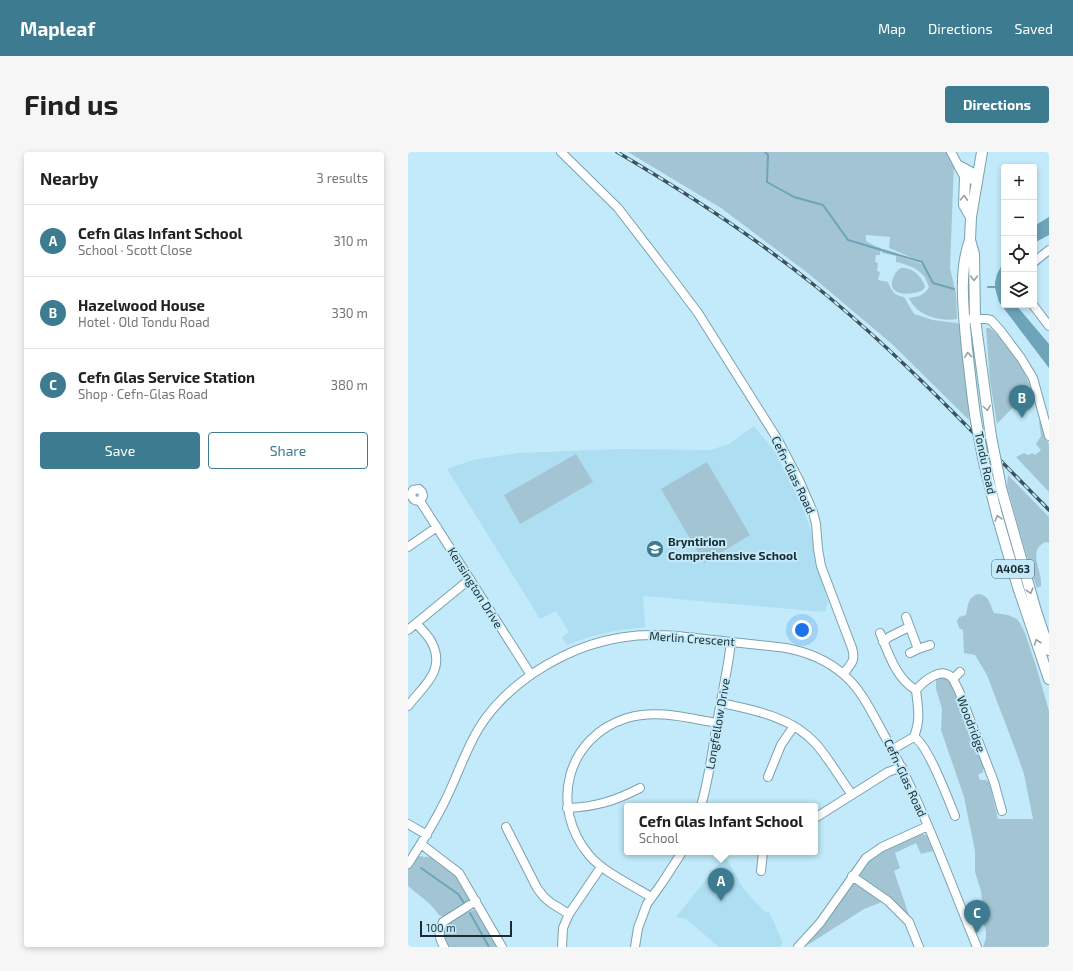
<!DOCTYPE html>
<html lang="en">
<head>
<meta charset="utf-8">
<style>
	body { margin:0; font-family:"Exo 2",sans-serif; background:#f6f6f6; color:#222 }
	.controls { position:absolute; right:12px; top:12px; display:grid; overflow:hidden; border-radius:4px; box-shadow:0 2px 6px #0003 }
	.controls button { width:36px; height:36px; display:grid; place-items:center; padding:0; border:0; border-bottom:1px solid #e0e0e0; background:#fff; color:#222; font:20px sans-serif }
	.scale { position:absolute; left:12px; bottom:10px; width:92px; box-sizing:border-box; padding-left:4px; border:2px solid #1c2c31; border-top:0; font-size:11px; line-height:14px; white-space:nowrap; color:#1c2c31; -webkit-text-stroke:3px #c2eafa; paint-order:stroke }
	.you { position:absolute; left:394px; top:478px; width:14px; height:14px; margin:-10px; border:3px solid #fff; border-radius:50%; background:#1a73e8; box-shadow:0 0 0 6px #1a73e833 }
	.badge { display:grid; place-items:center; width:26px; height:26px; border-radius:50%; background:#3d7b91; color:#fff; font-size:13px; font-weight:700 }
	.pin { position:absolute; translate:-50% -33px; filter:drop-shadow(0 1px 2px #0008) }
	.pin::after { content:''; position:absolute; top:21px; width:14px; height:12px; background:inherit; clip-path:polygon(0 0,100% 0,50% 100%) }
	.popup { position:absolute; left:216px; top:651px; width:194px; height:52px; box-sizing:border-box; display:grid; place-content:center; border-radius:4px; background:#fff; filter:drop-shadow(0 1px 3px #0005); font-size:13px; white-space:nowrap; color:#767676 }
	.popup b { font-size:15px; color:#222 }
	.popup::after { content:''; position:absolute; left:50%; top:100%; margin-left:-8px; border:8px solid transparent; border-top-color:#fff }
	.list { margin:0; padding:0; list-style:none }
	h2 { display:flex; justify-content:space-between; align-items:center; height:52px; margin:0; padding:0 16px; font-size:17px }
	h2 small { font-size:13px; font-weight:400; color:#767676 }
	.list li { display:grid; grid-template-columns:26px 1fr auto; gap:12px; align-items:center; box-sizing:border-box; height:72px; padding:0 16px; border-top:1px solid #e0e0e0 }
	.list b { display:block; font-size:15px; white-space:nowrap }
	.list p { margin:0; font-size:13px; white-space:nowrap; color:#767676 }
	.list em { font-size:13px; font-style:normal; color:#767676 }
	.actions { display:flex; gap:8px; padding:12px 16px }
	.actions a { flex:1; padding:9px 0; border:1px solid #3d7b91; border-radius:4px; text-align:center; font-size:14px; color:#3d7b91 }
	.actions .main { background:#3d7b91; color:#fff }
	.icon { flex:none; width:22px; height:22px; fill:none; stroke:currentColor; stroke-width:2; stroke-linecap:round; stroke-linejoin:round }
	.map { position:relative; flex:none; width:641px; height:795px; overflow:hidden; border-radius:4px }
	header { display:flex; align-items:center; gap:24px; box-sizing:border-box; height:56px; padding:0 20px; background:#3d7b91; color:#fff }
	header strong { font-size:19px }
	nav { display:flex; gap:22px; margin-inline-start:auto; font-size:14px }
	.intro { display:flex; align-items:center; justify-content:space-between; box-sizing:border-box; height:96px; padding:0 24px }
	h1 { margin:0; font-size:28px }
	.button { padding:10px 18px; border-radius:4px; background:#3d7b91; color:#fff; font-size:14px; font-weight:700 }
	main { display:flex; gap:24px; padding:0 24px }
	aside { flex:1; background:#fff; border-radius:4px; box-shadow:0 2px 6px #0003 }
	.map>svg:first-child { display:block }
	.built { fill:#aedef1 }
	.green { fill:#a3c5d3 }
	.water { fill:#6da4b8 }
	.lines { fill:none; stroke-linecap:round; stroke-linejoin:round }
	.stream { stroke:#6da4b8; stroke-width:2 }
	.minor-casing { stroke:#7ba1b0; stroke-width:10 }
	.major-casing { stroke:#7ba1b0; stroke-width:12 }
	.minor { stroke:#fff; stroke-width:8 }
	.major { stroke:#fff; stroke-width:10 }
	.rail-casing { stroke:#3d5259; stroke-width:3.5 }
	.rail { stroke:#c2eafa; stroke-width:2; stroke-dasharray:6; stroke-linecap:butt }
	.major-bridge-casing { stroke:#7ba1b0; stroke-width:12; stroke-linecap:butt }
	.major-bridge { stroke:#fff; stroke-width:10 }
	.oneway { stroke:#99a0a2 }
	.labels { text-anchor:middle; stroke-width:4; stroke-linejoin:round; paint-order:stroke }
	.shield { fill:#c2eafa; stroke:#4e656d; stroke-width:1 }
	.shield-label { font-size:11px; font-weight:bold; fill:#1c2c31 }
	.street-label { font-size:12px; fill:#1c2c31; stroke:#c2eafa }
	.poi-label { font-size:12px; font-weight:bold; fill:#1c2c31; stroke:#c2eafa; text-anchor:start }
</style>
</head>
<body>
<header>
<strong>Mapleaf</strong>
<nav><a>Map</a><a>Directions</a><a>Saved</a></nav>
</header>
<div class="intro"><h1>Find us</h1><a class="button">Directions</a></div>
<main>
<aside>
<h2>Nearby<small>3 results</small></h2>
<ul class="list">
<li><span class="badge">A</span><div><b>Cefn Glas Infant School</b><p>School · Scott Close</p></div><em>310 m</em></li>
<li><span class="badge">B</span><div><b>Hazelwood House</b><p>Hotel · Old Tondu Road</p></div><em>330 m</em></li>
<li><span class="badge">C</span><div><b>Cefn Glas Service Station</b><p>Shop · Cefn-Glas Road</p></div><em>380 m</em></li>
</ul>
<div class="actions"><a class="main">Save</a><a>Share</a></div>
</aside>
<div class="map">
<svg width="641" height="795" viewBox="0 0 641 795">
	<rect width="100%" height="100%" fill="#c2eafa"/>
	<path class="built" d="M346,274L367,300L395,356L402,377L410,417L420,449L417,460L235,444L237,475L207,479L184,484L159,493L154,485L161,480L148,459L132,467L39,317L65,308L111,301L210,297L302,298L321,292Z
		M317,704L335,736L349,752L357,760H361L375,791L373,795H311L278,767L268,765Z"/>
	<path class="green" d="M220,0H540L546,10L542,116L548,142L549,167C531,170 508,163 501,146C510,145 517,143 521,135C519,131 518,126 515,123C508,115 497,112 488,110V104L474,101L475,97L489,101L490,104L514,112V110L481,96L482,85L458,83V89L467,94L473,96L472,103H468L467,110L470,111L469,119L472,120L470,128L480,130C484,140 486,143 496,145L506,162L525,168L549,171L554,174L561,268L484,192L401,122L313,56Z
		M493,116C505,115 513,124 517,134L515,138C504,144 478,145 485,126C487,121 489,118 493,116Z
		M578,176H582C600,190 614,212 622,234L606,254L589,272L582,229Z
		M631,269H632L641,293V340L608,305L616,301L620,303L625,301L627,303L633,298L628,292L633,284Z
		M168,302L185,330L112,372L96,343Z
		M299,310L342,383L296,411L253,337Z
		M600,323L641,365V391L638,390C618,398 635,419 633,434L629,436L624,422L599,334Z
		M570,442C581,443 582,452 586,461L600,463L609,467L613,473L617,481L628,514L641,559V795H575L578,786V779L571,755L574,749L573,739L567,720V699L556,645L533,578L534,557L528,537V525L530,524L539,526L545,535L576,615L575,620L570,623L572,628H578L581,630L590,667H625L616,622L609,602L579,523L567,503L556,501L555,478L551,476L549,469L551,465L558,463C560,453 560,445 570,442Z
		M513,682L518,683L525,699L513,702L508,691L487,701L492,716L486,719L503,769L488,751L479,749L474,750L456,757L398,794L458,711L480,696Z
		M10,704L18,705L24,704L49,721L63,747L35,765L31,763L22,752L0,734V717Z
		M65,758L68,759L92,795H39C27,773 47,765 65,758Z"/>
	<path class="water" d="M641,65V83L626,91V74Z
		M596,109V153H608L641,192V216L591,150L587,136V130L589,122Z"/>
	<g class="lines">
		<path class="stream" d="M357,0L360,3L359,30L386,45L415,53L440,88L514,110L525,131L546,137
			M580,135H589
			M13,716L50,742L56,751
			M62,761L81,795"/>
		<defs>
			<path id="minor" d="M153,0L210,56L263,125L290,161L370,288L391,328L405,360L408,372L410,397L413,414L444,496C448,509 443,512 435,522
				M543,0C547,6 553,21 556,24C560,27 565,28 569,29
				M551,13L564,20L569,29
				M626,110L641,98
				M625,153L641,174
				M561,167H578L583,168L592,178L613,206L625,226L641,284
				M12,349L15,344L14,340L11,337L5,338L3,343C5,348 7,349 12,349L123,523
				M0,395L29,375
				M498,465L510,497L522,493
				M0,478L62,427
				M472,481C480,500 488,527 508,538C510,557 513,566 506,585C519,591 541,649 547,664
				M475,490L481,485L501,475
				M502,501L510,497
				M545,527L552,520
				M508,538C516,529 534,513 545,527C547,531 549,535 551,539L586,630L594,659
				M313,551C346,558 384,565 408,592C421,607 432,626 444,643
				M0,554C15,534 38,519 24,491C21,484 13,477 8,471
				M485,597L506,585
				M360,625L373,593L386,574
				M293,654C301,627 304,600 309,572C313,545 320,518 323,490
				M159,656C187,655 207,649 232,636
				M407,666L480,620L494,615
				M0,672L19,683
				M98,675L129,736L136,745L143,751L161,762
				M13,692L51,721L94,795
				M0,712C13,692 26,671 37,649C49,625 57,599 71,576C84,555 104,536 124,522C161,497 204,482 249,483C268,483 287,486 306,488C330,491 354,493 378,496C399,500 419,508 435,522C453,537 463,559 474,579C513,648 539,722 569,795
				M353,719L355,700
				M444,724L480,749L501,770L511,795
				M243,745C224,733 195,720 181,703C141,655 158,585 219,566C248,557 280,566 309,571
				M36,795C31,786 30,780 35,770L68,749
				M154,795L155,776L161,762L193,715
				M227,795L230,776L239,752L254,731L274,700
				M390,795L412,771L458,706L474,695L520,674"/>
			<path id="major" d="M574,0L563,65L562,88L566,102L567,167L583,285
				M557,25L556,53L563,65
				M562,88C550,120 556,163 559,197C562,221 564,245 568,269
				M575,306L589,363L610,435L641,527
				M590,320L593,336L628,459L641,498"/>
		</defs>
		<use href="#minor" class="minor-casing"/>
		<use href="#major" class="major-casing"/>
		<use href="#minor" class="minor"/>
		<use href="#major" class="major"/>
		<defs>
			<path id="rail" d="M209,0C277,40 344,83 406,133C491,201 565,281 641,358"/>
		</defs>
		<use href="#rail" class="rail-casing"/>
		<use href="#rail" class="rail"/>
		<defs>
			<path id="major-bridge" d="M568,269L575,306
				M583,285L590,320"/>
		</defs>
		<use href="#major-bridge" class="major-bridge-casing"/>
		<use href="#major-bridge" class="major-bridge"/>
	</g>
	<defs><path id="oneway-chevron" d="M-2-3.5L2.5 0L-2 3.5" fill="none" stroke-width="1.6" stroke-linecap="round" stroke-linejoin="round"/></defs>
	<g class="oneway">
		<use href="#oneway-chevron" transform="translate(556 46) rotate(-87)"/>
		<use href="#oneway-chevron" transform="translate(566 126) rotate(90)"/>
		<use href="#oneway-chevron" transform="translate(560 203) rotate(-96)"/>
		<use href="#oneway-chevron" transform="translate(579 256) rotate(82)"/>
		<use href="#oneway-chevron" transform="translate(590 366) rotate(-106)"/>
		<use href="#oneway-chevron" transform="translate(622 439) rotate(74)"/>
		<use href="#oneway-chevron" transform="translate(629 490) rotate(-109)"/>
	</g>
	<defs>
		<symbol id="school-disc" viewBox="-11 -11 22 22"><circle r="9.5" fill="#3d7b91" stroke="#c2eafa"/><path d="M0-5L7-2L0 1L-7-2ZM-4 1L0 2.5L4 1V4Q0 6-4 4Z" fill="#fff"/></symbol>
	</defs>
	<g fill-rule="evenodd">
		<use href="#school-disc" x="237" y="387" width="20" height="20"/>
	</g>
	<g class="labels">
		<rect class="shield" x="584" y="408" width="42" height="18" rx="3"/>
		<g class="shield-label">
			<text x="605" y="421">A4063</text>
		</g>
		<g class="street-label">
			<text transform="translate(577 311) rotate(78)" y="4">Tondu Road</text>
			<text transform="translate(385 323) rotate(64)" y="4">Cefn-Glas Road</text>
			<text transform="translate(67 436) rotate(58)" y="4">Kensington Drive</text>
			<text transform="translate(284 487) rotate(4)" y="4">Merlin Crescent</text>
			<text transform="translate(310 572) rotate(-80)" y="4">Longfellow Drive</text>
			<text transform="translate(563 572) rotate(69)" y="4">Woodridge</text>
			<text transform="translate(497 626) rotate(65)" y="4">Cefn-Glas Road</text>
		</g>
		<g class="poi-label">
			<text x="260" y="394">Bryntirion<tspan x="260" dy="14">Comprehensive School</tspan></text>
		</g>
	</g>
</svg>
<div class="controls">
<button>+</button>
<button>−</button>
<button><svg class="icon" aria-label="locate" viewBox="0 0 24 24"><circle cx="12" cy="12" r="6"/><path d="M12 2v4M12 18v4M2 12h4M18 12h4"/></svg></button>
<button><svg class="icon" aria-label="layers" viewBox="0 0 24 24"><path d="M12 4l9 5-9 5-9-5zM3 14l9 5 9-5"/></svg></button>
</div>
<div class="scale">100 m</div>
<div class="you"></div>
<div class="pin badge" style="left:313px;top:749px">A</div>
<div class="popup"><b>Cefn Glas Infant School</b>School</div>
<div class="pin badge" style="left:614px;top:266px">B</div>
<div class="pin badge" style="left:569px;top:781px">C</div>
</div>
</main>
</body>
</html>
